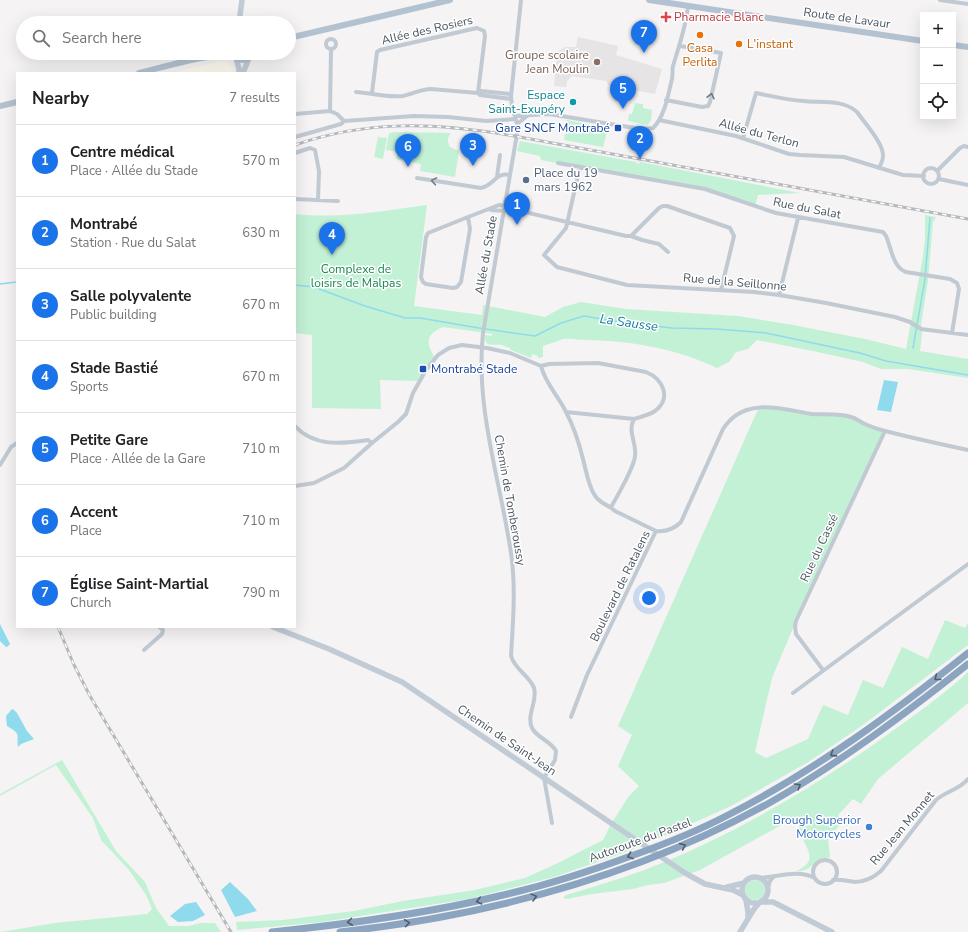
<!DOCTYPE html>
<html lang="en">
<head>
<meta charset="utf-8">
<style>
	body { margin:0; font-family:"Nunito Sans",sans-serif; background:#f6f6f6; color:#202124 }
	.controls { position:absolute; right:12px; top:12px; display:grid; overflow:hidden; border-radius:0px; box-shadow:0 4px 16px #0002 }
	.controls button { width:36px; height:36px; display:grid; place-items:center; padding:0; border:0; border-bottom:1px solid #e0e0e0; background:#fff; color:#202124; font:20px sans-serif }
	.you { position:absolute; left:649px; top:598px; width:14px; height:14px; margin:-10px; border:3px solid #fff; border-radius:50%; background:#1a73e8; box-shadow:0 0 0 6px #1a73e833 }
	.badge { display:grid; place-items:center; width:26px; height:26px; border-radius:50%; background:#1a73e8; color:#fff; font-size:13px; font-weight:700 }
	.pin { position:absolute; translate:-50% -33px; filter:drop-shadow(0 1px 2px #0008) }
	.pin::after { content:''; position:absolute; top:21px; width:14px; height:12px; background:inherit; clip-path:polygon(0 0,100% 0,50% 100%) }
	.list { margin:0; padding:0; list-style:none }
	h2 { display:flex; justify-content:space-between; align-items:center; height:52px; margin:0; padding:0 16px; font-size:17px }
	h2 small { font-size:13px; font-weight:400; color:#757577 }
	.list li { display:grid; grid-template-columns:26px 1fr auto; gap:12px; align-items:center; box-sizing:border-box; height:72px; padding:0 16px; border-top:1px solid #e0e0e0 }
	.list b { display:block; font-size:15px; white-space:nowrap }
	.list p { margin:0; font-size:13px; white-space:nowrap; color:#757577 }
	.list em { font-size:13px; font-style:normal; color:#757577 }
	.icon { flex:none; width:22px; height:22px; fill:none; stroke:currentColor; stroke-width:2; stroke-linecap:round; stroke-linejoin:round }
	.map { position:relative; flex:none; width:968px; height:932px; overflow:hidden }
	.search { position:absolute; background:#fff; box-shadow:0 4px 16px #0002; left:16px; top:16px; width:280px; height:44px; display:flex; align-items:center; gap:10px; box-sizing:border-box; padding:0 14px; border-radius:22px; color:#757577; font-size:15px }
	.panel { position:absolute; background:#fff; box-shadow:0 4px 16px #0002; left:16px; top:72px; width:280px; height:556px; border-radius:0px }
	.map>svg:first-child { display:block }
	.commercial { fill:#fdf9ef }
	.education { fill:#e6e4e5 }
	.green { fill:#c3f1d5 }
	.water { fill:#90daee }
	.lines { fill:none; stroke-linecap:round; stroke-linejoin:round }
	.stream { stroke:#90daee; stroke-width:1.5 }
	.street { stroke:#c1cad2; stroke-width:4 }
	.secondary { stroke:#c1cbd6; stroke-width:5.5 }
	.primary { stroke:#b3c2d1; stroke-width:6 }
	.highway { stroke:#8ba5c1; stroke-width:7 }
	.rail-casing { stroke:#b5b8bd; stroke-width:3 }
	.rail { stroke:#fff; stroke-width:1.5; stroke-dasharray:4.5; stroke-linecap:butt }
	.oneway { stroke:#6e7983 }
	.oneway2 { stroke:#505e6b }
	.health-dot { fill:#e0444e; stroke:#fff; stroke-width:1.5 }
	.food-dot { fill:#e8710a; stroke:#fff; stroke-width:1.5 }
	.education-dot { fill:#8d6e63; stroke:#fff; stroke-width:1.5 }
	.culture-dot { fill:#0f9aa8; stroke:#fff; stroke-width:1.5 }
	.transit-dot { fill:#1a4fb4; stroke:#fff; stroke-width:1.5 }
	.service-dot { fill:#5c6f8a; stroke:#fff; stroke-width:1.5 }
	.shop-dot { fill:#3f7fe0; stroke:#fff; stroke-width:1.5 }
	.labels { text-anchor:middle; stroke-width:3; stroke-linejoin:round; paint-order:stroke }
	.health-label { font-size:12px; fill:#be3a42; stroke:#fff; text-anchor:start }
	.street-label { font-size:12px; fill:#4a5661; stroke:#fff }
	.food-label { font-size:12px; fill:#c56008; stroke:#fff; text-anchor:start }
	.education-label { font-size:12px; fill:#785e54; stroke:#fff; text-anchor:end }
	.culture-label { font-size:12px; fill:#0d838f; stroke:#fff; text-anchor:end }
	.transit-label { font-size:12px; fill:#164399; stroke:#fff; text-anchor:end }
	.service-label { font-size:12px; fill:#4e5e75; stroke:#fff; text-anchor:start }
	.park-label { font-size:12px; fill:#17864f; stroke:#fff }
	.shop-label { font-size:12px; fill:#366cbe; stroke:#fff; text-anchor:end }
	.water-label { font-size:13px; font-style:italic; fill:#0c7c9b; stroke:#fff }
</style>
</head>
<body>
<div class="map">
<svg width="968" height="932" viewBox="0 0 968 932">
	<rect width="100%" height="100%" fill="#f5f3f3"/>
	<path class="commercial" d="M225,60L229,63L233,68L232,73H172Z"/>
	<path class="education" d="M578,37L618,46L616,55L662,69L655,94L608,85L606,81L572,76L567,81L566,87L554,86L557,52L565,47H576Z"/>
	<path class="green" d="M635,103L643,104V108L652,110L651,120L648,125L628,121L629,114H632Z
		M567,120L608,128L603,147L564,140Z
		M396,132L451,133C447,139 447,141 450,147L459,151L455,177L420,171L421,164L396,159L398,152L386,150L389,133Z
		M378,137L387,138L383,159L374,157Z
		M520,141L636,162V163L639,164L640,162L800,193L758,195L755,206L713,192L541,160L540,156L517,151Z
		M427,205L414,306L482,315L483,305L545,317L563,307L581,302L626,309L738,316L793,325L865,339L906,349L923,256L925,239V215L936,217L933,222L928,280L921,325L922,334L920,351L968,359V378L908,369H881L863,362L813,351L757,340L748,349L736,352L729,362L717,368C678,349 632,341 588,340C580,340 571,338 563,339C557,341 550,344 543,346V357L538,358V356L532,354L531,358L511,350L510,348C507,347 504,346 501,345C492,344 484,348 485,335L491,336L493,334L443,327C425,334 426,344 435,358L420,381L380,380L381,409L312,408V335L295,333V214C340,219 383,211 427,205Z
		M759,407L852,417L885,431L796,621L772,678L755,752L766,758L808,739L823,705L848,715L863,680L883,688L902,647L928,659L945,620L965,628L968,623V645L863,725L810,761L731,806L671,833L623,853L554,877L468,899L322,922L237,930L236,922L283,920L354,911L403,901L475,890L525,878L560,862L603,840L611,824L629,796L639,786L618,766L632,735L618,726Z
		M968,672V703L878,779L861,804L853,799L838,815L844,820L828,839L830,856L829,858C812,856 814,873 796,871C820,861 806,849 800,832C797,825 799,824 794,818L700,870L664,883L648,885L633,889L592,894L567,899L563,898L566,895C593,887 620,879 647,869C732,836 813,788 887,735C913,716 945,694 968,672Z
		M62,760L116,851L145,882L156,908L169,926H189L200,923H215L221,932H0L55,923L147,914L152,909L146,895L129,870L101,840L93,818L56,765L0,796V794Z
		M745 890a10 10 0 1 1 20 0a10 10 0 1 1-20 0Z"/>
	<path class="water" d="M884,380L898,382L891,412L877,410Z
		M0,624L10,644L7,647H6L0,641Z
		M12,709L14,710L17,713L27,731L34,739L21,744L18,747C16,733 22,735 7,726L6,716Z
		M230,882L248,899L257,911L235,917L221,890Z
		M196,902L205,915L193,921L178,922L170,916L185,904Z"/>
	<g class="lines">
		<path class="stream" d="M0,284L17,282
			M295,285L314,287L365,306L405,318H420L479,328L535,336L561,323L584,316L613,321L672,328L716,329L766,333L860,353L886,361L968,375
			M913,348L925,279L930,218"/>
		<path class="street" d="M521,0L511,96L512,106L518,128L483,333C475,408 500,479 511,553C516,587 513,622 511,656C515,670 530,676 534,688C538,701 526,715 532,728C537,738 551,741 556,751L555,760L544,778L552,823
			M940,0L968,4
			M326 44a5 5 0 1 1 10 0a5 5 0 1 1-10 0Z
			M356,92C371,93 388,98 403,96C413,94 421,89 431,89L478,93L480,95L511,99
			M372,93L377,52L380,50L477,28L484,31L485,36L478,93
			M478,93L481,91L511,94
			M666,100L702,107L708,106L710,102L721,53L680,46
			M330,111L331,50
			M295,114L330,111L337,114L344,121
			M515,116L549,114L641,129L653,128C665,116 668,95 672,79C673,75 672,70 673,66C679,46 686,27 688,6
			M659,120L736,136L789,154L800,155L844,157L903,175L924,176
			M517,124L527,116
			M295,137L341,124L344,121L414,116L448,117L486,121L516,119
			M743,138L756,93C772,96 787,100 803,101C821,103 843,99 857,112C864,122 884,144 883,156C883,160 881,164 879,168
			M295,153L310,148L315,150L319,171L318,200
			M558,163L705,189L776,213L883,232L886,236C891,247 893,268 906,272L950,279L957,283L959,289L952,333
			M580,167L566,228L544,255L557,267L627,285L754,292L779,295L826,303L895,317L910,322L921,329L968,335
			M923 176a8 8 0 1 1 16 0a8 8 0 1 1-16 0Z
			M937,171L960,148L964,146L968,147
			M497,177L500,155
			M417,178L481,188C495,185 495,172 510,175
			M939,179L968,185
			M295,199L338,201
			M504,207L626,236H631L659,208L663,206H667L730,228L734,236L721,290
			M491,210L504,211
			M468,217L428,233L426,237L421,277L423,282L426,284L453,288L457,287L461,282L470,229L468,217L499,205L505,206
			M631,236L642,240L659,244L668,252
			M779,295L798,218
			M541,366L549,364L598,363L646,372C663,379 672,398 655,411C649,415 641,417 634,419C627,431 637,443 635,456C634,467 617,497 611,507
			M541,366C545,383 559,397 566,412C574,427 579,443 583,459C586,470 588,484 594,494C599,504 608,504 615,511L656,531
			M566,412L634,419
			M295,426C314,447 342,444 368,440L372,443
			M0,465L11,447L17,443
			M295,486L314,483L344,468L372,443L398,422L406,414L413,393L426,370L438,355L449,348L462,345L487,348L510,353L541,366
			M144,650L162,634L163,630L159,627
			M823,670L796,634L795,626L796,621L885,431
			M793,693L968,564
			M571,717L587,675L656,531C666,532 674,529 681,522L723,429C744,396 781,409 812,414C825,415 839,413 851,417C856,418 860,422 865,424C871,427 878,429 885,431C912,438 940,444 968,450
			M813 872a12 12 0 1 1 24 0a12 12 0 1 1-24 0Z
			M759,878C778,877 797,869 815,878
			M833,880C841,879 847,881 855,882C865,882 874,877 881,871L936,800C946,791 959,790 968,779
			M768,887L770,881L774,876"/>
		<path class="secondary" d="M239,23L242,0
			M236,58L239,69V73
			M243,73L249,58
			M273,627L329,649L402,682L685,873L705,884L733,890L743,895
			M742 890a13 13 0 1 1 26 0a13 13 0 1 1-26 0Z
			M727,887L744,883
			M746,900L748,912V919
			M761,902H773L832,932
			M740,932L754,909L760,902"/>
		<path class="primary" d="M649,0L923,41
			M289,38L450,0
			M953,45L968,47
			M232,54C238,62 248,62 253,53
			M139,73C162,68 213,51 234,57
			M0,106L17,102"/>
		<path class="highway" d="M272,932C348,924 425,914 499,896C544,886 588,872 631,856C665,844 698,831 730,814C816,770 893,713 968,653
			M340,932C491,915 638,876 771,802C841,762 905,714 968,664"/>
		<defs>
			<path id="rail" d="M295,145C369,119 438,123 514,136L968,219
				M58,627L74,665L90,696L231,932"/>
		</defs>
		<use href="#rail" class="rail-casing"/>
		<use href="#rail" class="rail"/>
	</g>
	<defs><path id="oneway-chevron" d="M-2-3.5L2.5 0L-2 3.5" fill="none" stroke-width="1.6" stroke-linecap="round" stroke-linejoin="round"/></defs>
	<g class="oneway">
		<use href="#oneway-chevron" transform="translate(711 96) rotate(-77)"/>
		<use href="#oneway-chevron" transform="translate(434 181) rotate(-170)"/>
	</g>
	<g class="oneway2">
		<use href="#oneway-chevron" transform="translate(937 678) rotate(142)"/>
		<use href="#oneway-chevron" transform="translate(833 754) rotate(147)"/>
		<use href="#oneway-chevron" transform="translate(798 786) rotate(-31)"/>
		<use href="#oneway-chevron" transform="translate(683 846) rotate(-24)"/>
		<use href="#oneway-chevron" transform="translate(630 856) rotate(160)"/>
		<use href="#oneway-chevron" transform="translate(534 897) rotate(-15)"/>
		<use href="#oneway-chevron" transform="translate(479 901) rotate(168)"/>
		<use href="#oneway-chevron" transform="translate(350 922) rotate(173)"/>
		<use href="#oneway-chevron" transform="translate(407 923) rotate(-8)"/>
	</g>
	<path class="health-dot" d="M664 11h4v4h4v4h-4v4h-4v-4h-4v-4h4z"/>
	<g class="food-dot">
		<circle cx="700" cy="35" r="4"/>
		<circle cx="739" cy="44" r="4"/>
	</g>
	<circle class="education-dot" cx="597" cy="62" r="4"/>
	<circle class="culture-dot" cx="573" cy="102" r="4"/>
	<g class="transit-dot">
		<rect x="614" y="124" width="8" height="8" rx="2"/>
		<rect x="419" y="365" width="8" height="8" rx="2"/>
	</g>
	<circle class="service-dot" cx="526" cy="180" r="4"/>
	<circle class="shop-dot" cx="869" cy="827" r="4"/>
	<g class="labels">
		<g class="health-label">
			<text x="674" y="21">Pharmacie Blanc</text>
		</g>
		<g class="street-label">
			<text transform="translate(847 18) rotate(8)" y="4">Route de Lavaur</text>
			<text transform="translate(427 30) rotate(-13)" y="4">Allée des Rosiers</text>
			<text transform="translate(759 133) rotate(15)" y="4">Allée du Terlon</text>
			<text transform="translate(807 208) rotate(11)" y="4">Rue du Salat</text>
			<text transform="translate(486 255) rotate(-80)" y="4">Allée du Stade</text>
			<text transform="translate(735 282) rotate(5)" y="4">Rue de la Seillonne</text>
			<text transform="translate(510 500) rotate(80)" y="4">Chemin de Tomberoussy</text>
			<text transform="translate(819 548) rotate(-65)" y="4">Rue du Cassé</text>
			<text transform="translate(620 586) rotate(-64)" y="4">Boulevard de Ratalens</text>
			<text transform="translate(507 740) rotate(34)" y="4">Chemin de Saint-Jean</text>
			<text transform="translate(902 828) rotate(-50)" y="4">Rue Jean Monnet</text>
			<text transform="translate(640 840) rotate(-20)" y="4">Autoroute du Pastel</text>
		</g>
		<g class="food-label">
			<text x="747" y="48">L'instant</text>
			<text x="700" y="52" text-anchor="middle">Casa<tspan x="700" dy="14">Perlita</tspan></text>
		</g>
		<g class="education-label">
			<text x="589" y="59">Groupe scolaire<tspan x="589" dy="14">Jean Moulin</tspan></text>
		</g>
		<g class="culture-label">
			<text x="565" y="99">Espace<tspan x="565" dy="14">Saint-Exupéry</tspan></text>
		</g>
		<g class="transit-label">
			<text x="610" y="132">Gare SNCF Montrabé</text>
			<text x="431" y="373" text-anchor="start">Montrabé Stade</text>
		</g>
		<g class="service-label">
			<text x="534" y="177">Place du 19<tspan x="534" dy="14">mars 1962</tspan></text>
		</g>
		<g class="park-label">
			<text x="356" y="273">Complexe de<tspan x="356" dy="14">loisirs de Malpas</tspan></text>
		</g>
		<g class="shop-label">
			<text x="861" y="824">Brough Superior<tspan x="861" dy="14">Motorcycles</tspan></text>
		</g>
		<g class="water-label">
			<text transform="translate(629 322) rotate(8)" y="5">La Sausse</text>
		</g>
	</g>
</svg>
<div class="controls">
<button>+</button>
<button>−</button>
<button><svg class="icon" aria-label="locate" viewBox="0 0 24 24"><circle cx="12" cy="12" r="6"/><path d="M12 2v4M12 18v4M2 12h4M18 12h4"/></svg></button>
</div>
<div class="you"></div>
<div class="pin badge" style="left:517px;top:225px">1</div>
<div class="pin badge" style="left:640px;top:159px">2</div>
<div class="pin badge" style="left:473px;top:166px">3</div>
<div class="pin badge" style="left:332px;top:255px">4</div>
<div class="pin badge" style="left:623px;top:109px">5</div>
<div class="pin badge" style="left:408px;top:167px">6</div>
<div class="pin badge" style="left:644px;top:53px">7</div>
<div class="search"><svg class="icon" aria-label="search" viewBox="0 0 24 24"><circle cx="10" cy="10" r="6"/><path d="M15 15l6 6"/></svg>Search here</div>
<section class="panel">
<h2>Nearby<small>7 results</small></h2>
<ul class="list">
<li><span class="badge">1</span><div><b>Centre médical</b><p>Place · Allée du Stade</p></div><em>570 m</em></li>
<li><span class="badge">2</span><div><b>Montrabé</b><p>Station · Rue du Salat</p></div><em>630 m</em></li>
<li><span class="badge">3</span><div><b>Salle polyvalente</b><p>Public building</p></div><em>670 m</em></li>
<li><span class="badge">4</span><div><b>Stade Bastié</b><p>Sports</p></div><em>670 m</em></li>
<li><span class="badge">5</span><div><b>Petite Gare</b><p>Place · Allée de la Gare</p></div><em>710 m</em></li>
<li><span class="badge">6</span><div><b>Accent</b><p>Place</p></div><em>710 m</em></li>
<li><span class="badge">7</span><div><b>Église Saint-Martial</b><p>Church</p></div><em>790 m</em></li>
</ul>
</section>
</div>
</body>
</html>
